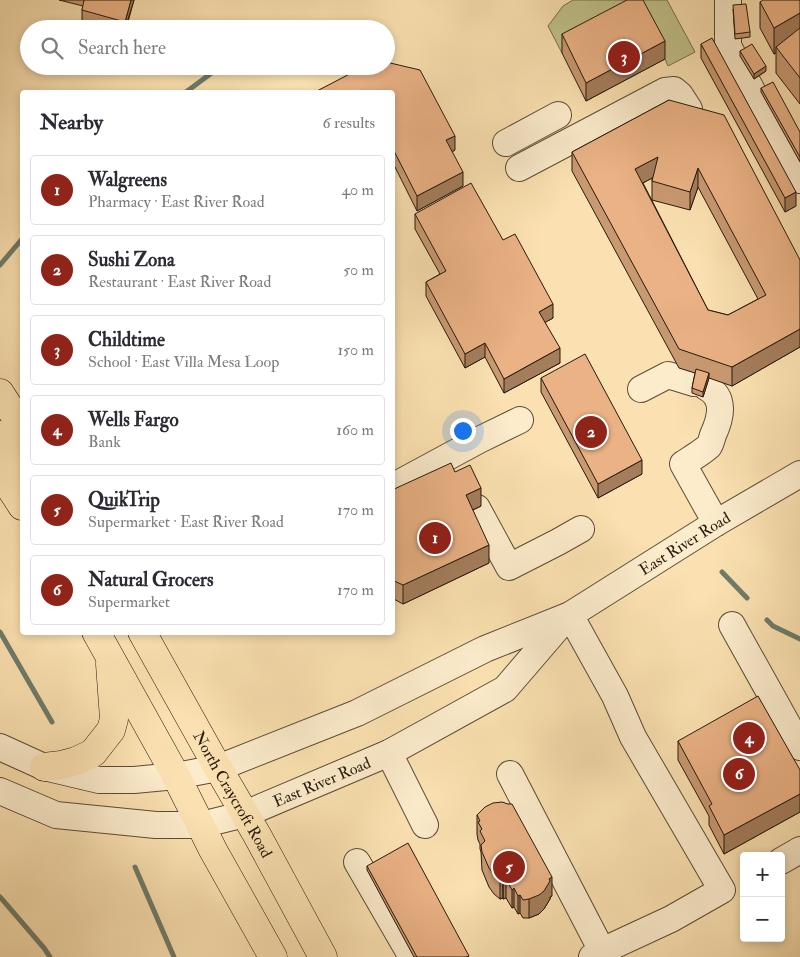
<!DOCTYPE html>
<html lang="en">
<head>
<meta charset="utf-8">
<style>
	body { margin:0; font-family:"IM FELL Double Pica",serif; background:#f7f7f7; color:#2b2b33 }
	.controls { position:absolute; right:15px; bottom:15px; display:grid; overflow:hidden; border-radius:5px; box-shadow:0 2px 8px #0003 }
	.controls button { width:45px; height:45px; display:grid; place-items:center; padding:0; border:0; border-bottom:1px solid #e1e1e2; background:#fff; color:#2b2b33; font:25px sans-serif }
	.you { position:absolute; left:462px; top:430px; width:18px; height:18px; margin:-12px; border:4px solid #fff; border-radius:50%; background:#1a73e8; box-shadow:0 0 0 8px #1a73e833 }
	.badge { display:grid; place-items:center; width:32px; height:32px; border-radius:50%; background:#8f2418; color:#fff; font-size:16px; font-weight:700 }
	.pin { position:absolute; translate:-50% -50%; border:2px solid #fff; box-shadow:0 1px 5px #0006 }
	.list { margin:0; padding:0; list-style:none }
	h2 { display:flex; justify-content:space-between; align-items:center; height:65px; margin:0; padding:0 20px; font-size:21px }
	h2 small { font-size:16px; font-weight:400; color:#7c7c81 }
	.list li { display:grid; grid-template-columns:32px 1fr auto; gap:15px; align-items:center; box-sizing:border-box; height:70px; margin:0 10px 10px; padding:0 10px; border:1px solid #e1e1e2; border-radius:5px }
	.list b { display:block; font-size:19px; white-space:nowrap }
	.list p { margin:0; font-size:16px; white-space:nowrap; color:#7c7c81 }
	.list em { font-size:16px; font-style:normal; color:#7c7c81 }
	.icon { flex:none; width:28px; height:28px; fill:none; stroke:currentColor; stroke-width:2; stroke-linecap:round; stroke-linejoin:round }
	.map { position:relative; flex:none; width:800px; height:957px; overflow:hidden }
	.search { position:absolute; background:#fff; box-shadow:0 2px 8px #0003; left:20px; top:20px; width:375px; height:55px; display:flex; align-items:center; gap:12px; box-sizing:border-box; padding:0 18px; border-radius:28px; color:#7c7c81; font-size:19px }
	.panel { position:absolute; background:#fff; box-shadow:0 2px 8px #0003; left:20px; top:90px; width:375px; height:545px; border-radius:5px }
	.map>svg:first-child { display:block }
	.green { fill:#c1c28a; stroke:#736e4b }
	.lines { fill:none; stroke-linecap:round; stroke-linejoin:round }
	.stream { stroke:#6e7c6a; stroke-width:5 }
	.minor-casing { stroke:#5a4c35; stroke-width:28 }
	.major-casing { stroke:#251a0c; stroke-width:29 }
	.minor { stroke:#fceccc; stroke-width:26 }
	.major { stroke:#fbe1b1; stroke-width:28 }
	.wall { fill:#c99972; stroke:#251a0c; fill-rule:evenodd }
	.shaded-wall { fill:#a47d5d; stroke:#251a0c }
	.building { fill:#eab285; stroke:#251a0c; fill-rule:evenodd }
	.labels { text-anchor:middle; stroke-width:5; stroke-linejoin:round; paint-order:stroke }
	.street-label { font-size:16px; fill:#251a0c; stroke:#fceccc }
</style>
</head>
<body>
<div class="map">
<svg width="800" height="957" viewBox="0 0 800 957">
	<rect width="100%" height="100%" fill="#fbe1b1"/>
	<filter id="stains"><feTurbulence type="fractalNoise" baseFrequency=".004" numOctaves="4"/><feColorMatrix values="0 0 0 0 .2 0 0 0 0 .09 0 0 0 0 .02 0 0 0 .5 -.17"/></filter>
	<radialGradient id="worn" r=".72"><stop offset=".6" stop-color="#630" stop-opacity="0"/><stop offset="1" stop-color="#630" stop-opacity=".3"/></radialGradient>
	<path class="green" d="M573,0H667L695,52L668,66L665,59L562,53L548,26L563,6Z"/>
	<g class="lines">
		<path class="stream" d="M186,92L221,66
			M0,265L22,239
			M722,572L747,598
			M767,620L773,626L800,639
			M0,632L52,722
			M135,867L174,957
			M0,897L44,948L50,957"/>
		<defs>
			<g id="minor">
				<path d="M728,0V46L800,180"/>
				<path d="M506,143L558,115"/>
				<path d="M519,168L665,91L674,90L680,95L689,109"/>
				<path d="M706,387C726,397 721,418 713,435C712,438 711,443 709,446C704,451 689,460 683,464L716,523"/>
				<path d="M641,389L668,375L694,383"/>
				<path d="M392,487L479,440L520,420"/>
				<path d="M477,508L509,567L558,542L581,529"/>
				<path d="M570,615L615,696L633,737L722,890L671,919L602,951"/>
				<path d="M732,625L800,747"/>
				<path id="s1" d="M0,747L44,767L99,780H134L176,776L218,768L357,713L485,649L570,615L716,523L800,474"/>
				<path d="M389,753L425,825"/>
				<path d="M510,774L602,951L592,957"/>
				<path id="s2" d="M0,791L56,815L156,825H201L245,814L389,753L505,689L566,618"/>
				<path d="M781,861L800,850"/>
				<path d="M357,862L412,957"/>
			</g>
			<g id="major">
				<path d="M0,393L22,427"/>
				<path d="M0,435L22,469"/>
				<path d="M0,472L22,506"/>
				<path d="M96,632L176,776L213,850L273,957"/>
				<path id="s3" d="M142,632L218,768L257,835L323,957"/>
				<path d="M44,767L61,765L76,761L93,753L111,730L114,719L110,664"/>
			</g>
		</defs>
		<use href="#minor" class="minor-casing"/>
		<use href="#major" class="major-casing"/>
		<use href="#minor" class="minor"/>
		<use href="#major" class="major"/>
	</g>
	<path class="wall" d="M59,0H134L126,29H116L82,20V10L83,6Z
		M800,0V104L776,73V53L774,54L760,28V2Z
		M733,9L750,32V37L735,39Z
		M562,34L665,59L586,101L562,53Z
		M701,44L796,206L785,212L701,58Z
		M740,51L766,71L754,79L740,56Z
		M761,88L800,132V162L761,92Z
		M392,92L455,150L452,152L463,186L417,211L392,161Z
		M669,100L800,260V347L732,386L709,378L703,397L692,393V388L695,373L679,368L572,171V152ZM652,178V200L690,210L698,187L758,299L728,315L708,310L643,183Z
		M415,214L503,240L553,318L545,322L560,363L504,393L485,357L465,368L426,296V282L440,274L415,229Z
		M541,378L642,474L598,498L541,392Z
		M455,472L481,506L473,510L489,563L403,604L392,598V490Z
		M678,741L800,770V812L724,854L709,825V816L678,760Z
		M477,815L552,896L550,897V899L544,909L539,914L529,918H523L520,913L518,914L514,907L512,908L506,898L503,899V898L500,899L494,894L489,887L482,870L481,852L480,849V844L478,840L477,834Z
		M367,866L469,957H414L367,870Z"/>
	<path class="shaded-wall" d="M131,0H134L125,29V22Z
		M800,13V39L776,47V53L774,54V28Z
		M665,41V59L586,101V83Z
		M766,66V71L754,79V74Z
		M455,136V150L446,155V140Z
		M658,157V175L635,187V169Z
		M698,168V187L690,210V192Z
		M463,172V186L417,211V196Z
		M796,192V206L785,212V198Z
		M553,304V318L539,326V312Z
		M800,329V347L732,386V367Z
		M485,343V357L465,368V354Z
		M560,348V363L504,393V379Z
		M709,373V378L703,397V392Z
		M642,460V474L598,498V484Z
		M481,488V506L466,513V495Z
		M489,545V563L403,604V585Z
		M800,794V812L724,854V835Z
		M552,877V896L550,897V899L544,909L539,914L529,918V899L549,879Z
		M506,879V898L503,899V881Z
		M503,880V898L500,899V881Z
		M514,888V907L512,908V890Z
		M520,895V913L518,914V896Z"/>
	<path class="building" d="M84,0H131L125,22L82,10Z
		M627,0H643L665,41L586,83L562,34Z
		M763,0H800V13L774,28L760,2Z
		M746,4L750,32L735,34L733,5Z
		M800,28V78L776,47Z
		M712,38L796,192L785,198L701,44Z
		M752,44L766,66L754,74L740,51Z
		M386,62L420,70L455,136L446,140L463,172L417,196L392,147V92H315L365,66H386Z
		M773,82L800,132V157L761,88Z
		M669,100L724,115L800,260V329L732,367L679,349L572,152ZM658,157L652,181L690,192L698,168L766,295L728,315L708,310L635,169Z
		M471,183L503,240L515,234L553,304L539,312L560,348L504,379L485,343L465,354L426,282L446,271L415,214Z
		M585,354L642,460L598,484L541,378Z
		M696,369L709,373L703,392L692,388Z
		M451,463L455,472L470,465L481,488L466,495L489,545L403,585L392,580V490Z
		M758,696L800,770V794L724,835L709,806L712,804L678,741Z
		M502,802L508,804H512L552,877L549,879L550,881L544,891L539,895L529,899L523,900L520,895L518,896L514,888L512,890L506,879L503,881V880L500,881L494,875L489,868L482,852L481,845L485,841L480,831L482,829L478,822L480,821L477,815L485,807L493,803Z
		M408,843L469,956L466,957H417L367,866Z"/>
	<g class="labels">
		<g class="street-label">
			<text dy="6" stroke="none"><textPath href="#s1" startOffset="744">East River Road</textPath></text>
			<text dy="6" stroke="none"><textPath href="#s2" startOffset="335">East River Road</textPath></text>
			<text dy="6" stroke="none"><textPath href="#s3" startOffset="186">North Craycroft Road</textPath></text>
		</g>
	</g>
	<rect width="100%" height="100%" filter="url(#stains)"/>
	<rect width="100%" height="100%" fill="url(#worn)"/>
</svg>
<div class="controls">
<button>+</button>
<button>−</button>
</div>
<div class="you"></div>
<div class="pin badge" style="left:435px;top:538px">1</div>
<div class="pin badge" style="left:591px;top:432px">2</div>
<div class="pin badge" style="left:624px;top:57px">3</div>
<div class="pin badge" style="left:749px;top:738px">4</div>
<div class="pin badge" style="left:509px;top:867px">5</div>
<div class="pin badge" style="left:739px;top:774px">6</div>
<div class="search"><svg class="icon" aria-label="search" viewBox="0 0 24 24"><circle cx="10" cy="10" r="6"/><path d="M15 15l6 6"/></svg>Search here</div>
<section class="panel">
<h2>Nearby<small>6 results</small></h2>
<ul class="list">
<li><span class="badge">1</span><div><b>Walgreens</b><p>Pharmacy · East River Road</p></div><em>40 m</em></li>
<li><span class="badge">2</span><div><b>Sushi Zona</b><p>Restaurant · East River Road</p></div><em>50 m</em></li>
<li><span class="badge">3</span><div><b>Childtime</b><p>School · East Villa Mesa Loop</p></div><em>150 m</em></li>
<li><span class="badge">4</span><div><b>Wells Fargo</b><p>Bank</p></div><em>160 m</em></li>
<li><span class="badge">5</span><div><b>QuikTrip</b><p>Supermarket · East River Road</p></div><em>170 m</em></li>
<li><span class="badge">6</span><div><b>Natural Grocers</b><p>Supermarket</p></div><em>170 m</em></li>
</ul>
</section>
</div>
</body>
</html>
